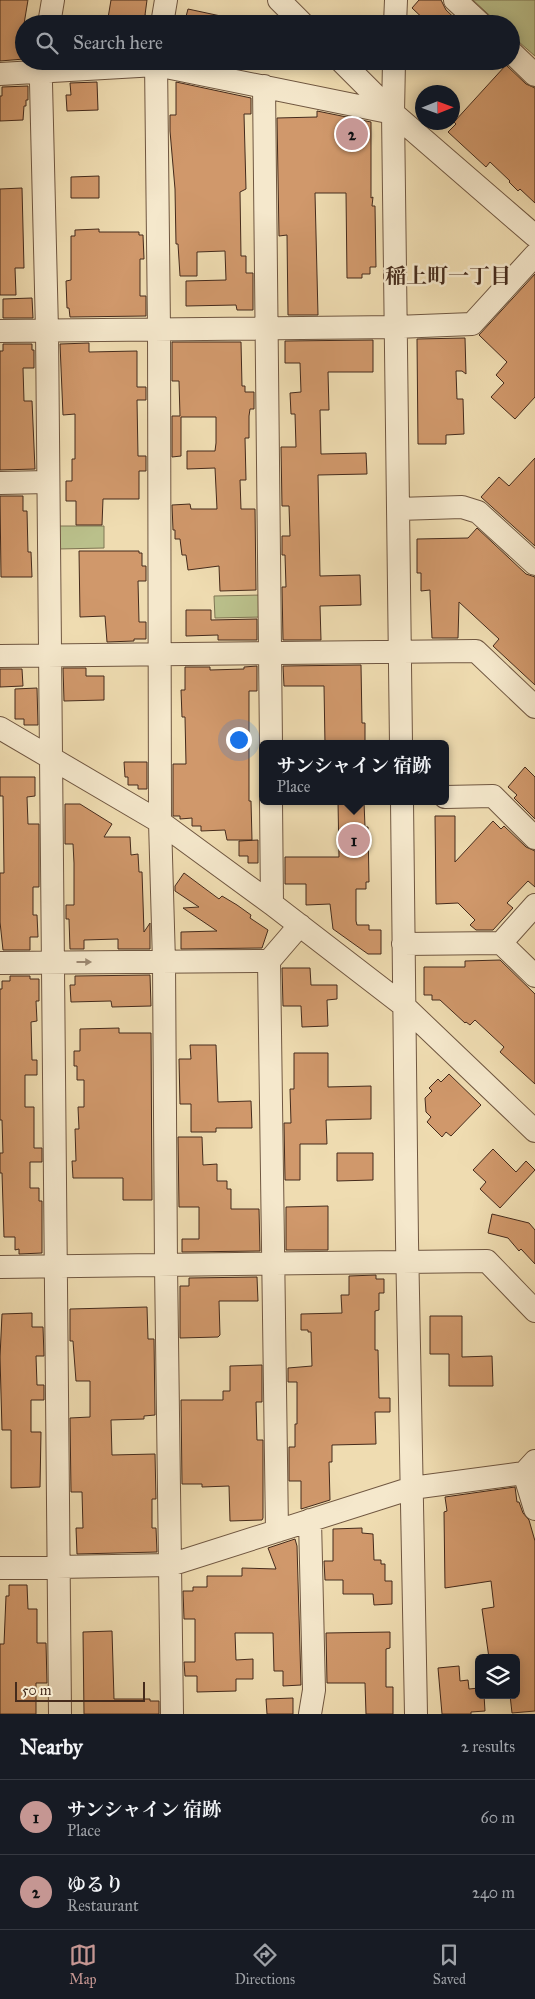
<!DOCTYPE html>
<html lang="en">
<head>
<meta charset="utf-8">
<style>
	body { margin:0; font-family:"IM FELL Great Primer","Noto Serif JP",serif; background:#242831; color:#f1f3f6 }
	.controls { position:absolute; right:15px; bottom:15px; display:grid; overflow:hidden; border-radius:8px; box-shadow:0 2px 12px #0003 }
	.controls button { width:45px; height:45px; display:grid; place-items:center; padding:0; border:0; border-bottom:1px solid #363941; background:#171b24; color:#f1f3f6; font:25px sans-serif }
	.compass { position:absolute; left:415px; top:85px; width:45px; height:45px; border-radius:50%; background:#171b24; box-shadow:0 2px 12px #0003; rotate:89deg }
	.scale { position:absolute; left:15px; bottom:12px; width:130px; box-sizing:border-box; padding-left:5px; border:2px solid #452b1c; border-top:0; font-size:14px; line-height:18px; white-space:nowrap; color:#452b1c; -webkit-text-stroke:4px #f5e8cc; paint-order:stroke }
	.you { position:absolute; left:238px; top:739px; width:18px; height:18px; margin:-12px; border:4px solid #fff; border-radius:50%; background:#1a73e8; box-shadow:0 0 0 8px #1a73e833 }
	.badge { display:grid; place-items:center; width:32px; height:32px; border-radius:50%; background:#c59692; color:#111; font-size:16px; font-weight:700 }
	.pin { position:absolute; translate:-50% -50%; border:2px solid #fff; box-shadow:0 1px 5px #0006 }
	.popup { position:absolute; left:259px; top:740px; width:190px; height:65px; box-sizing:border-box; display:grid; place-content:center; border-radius:8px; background:#171b24; filter:drop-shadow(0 1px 4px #0005); font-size:16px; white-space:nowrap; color:#9ea1a6 }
	.popup b { font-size:19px; color:#f1f3f6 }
	.popup::after { content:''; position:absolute; left:50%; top:100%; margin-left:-10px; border:10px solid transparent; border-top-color:#171b24 }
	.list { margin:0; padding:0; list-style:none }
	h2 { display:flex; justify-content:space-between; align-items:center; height:65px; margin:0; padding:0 20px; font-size:21px }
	h2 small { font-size:16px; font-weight:400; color:#9ea1a6 }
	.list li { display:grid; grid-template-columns:32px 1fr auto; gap:15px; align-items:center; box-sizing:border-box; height:75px; padding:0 20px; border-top:1px solid #363941 }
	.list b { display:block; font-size:19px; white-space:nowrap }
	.list p { margin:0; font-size:16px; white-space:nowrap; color:#9ea1a6 }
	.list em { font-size:16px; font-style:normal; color:#9ea1a6 }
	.icon { flex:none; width:28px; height:28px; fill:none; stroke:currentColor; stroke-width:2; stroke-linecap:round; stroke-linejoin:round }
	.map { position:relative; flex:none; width:535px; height:1714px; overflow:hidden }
	.search { position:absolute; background:#171b24; box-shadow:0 2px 12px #0003; left:15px; right:15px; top:15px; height:55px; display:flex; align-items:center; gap:12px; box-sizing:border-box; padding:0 18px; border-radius:28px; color:#9ea1a6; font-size:19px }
	.sheet { height:215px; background:#171b24 }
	nav { display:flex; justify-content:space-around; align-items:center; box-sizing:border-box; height:70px; border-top:1px solid #363941; background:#171b24; font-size:14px; color:#9ea1a6 }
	nav a { display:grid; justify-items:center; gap:2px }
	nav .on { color:#c59692 }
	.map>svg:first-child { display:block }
	.green { fill:#bac08b; stroke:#807654 }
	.building { fill:#d0986b; stroke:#452b1c }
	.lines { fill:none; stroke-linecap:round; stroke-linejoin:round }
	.minor-casing { stroke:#705741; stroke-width:24 }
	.minor { stroke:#f5e8cc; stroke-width:22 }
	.oneway { fill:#9d8a74 }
	.labels { text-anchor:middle; stroke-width:5; stroke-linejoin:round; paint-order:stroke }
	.neighbourhood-label { font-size:21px; font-weight:bold; fill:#452b1c; stroke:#f5e8cc }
</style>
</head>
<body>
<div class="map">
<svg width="535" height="1714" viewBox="0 0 535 1714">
	<rect width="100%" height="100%" fill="#efdcb1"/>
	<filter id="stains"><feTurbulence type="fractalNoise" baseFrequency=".004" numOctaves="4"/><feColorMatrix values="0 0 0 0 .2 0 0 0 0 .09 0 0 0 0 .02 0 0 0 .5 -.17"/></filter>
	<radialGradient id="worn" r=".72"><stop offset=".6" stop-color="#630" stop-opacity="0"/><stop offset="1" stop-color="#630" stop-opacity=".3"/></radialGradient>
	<path class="green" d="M473,0H535V56L511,35V24H499Z
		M58,526H104V548L58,549Z
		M262,595V617L215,618L214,596Z"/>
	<path class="building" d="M0,0H28L24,24V59L0,61Z
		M111,0H147L145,15L148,16L147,24H107Z
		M419,0H441L446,10L461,24H429L412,8Z
		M188,9L230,18L229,24H184Z
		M506,65L526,84L535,88V203L520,189L518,191L509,182L510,181L490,162L486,167L448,132L456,124L454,122Z
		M97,82L98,110L67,111L66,95H71L70,83Z
		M176,82L251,98V114H244L246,189L240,192L241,256H246V273H253V310H237L236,305L186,306V281L226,280L225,251L197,252V276H180L178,244H176L175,189L170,131V115H176Z
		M28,86V100H26V106H24L23,120L0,121V96H2V87Z
		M317,111L371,122V198L373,197L372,206H375L376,267H370V274H362V278H347L346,193H315L318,315H288L287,235L279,236L277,118L317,117Z
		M99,176V198H71V177Z
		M22,188L24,268H15L16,295H0V189Z
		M99,229V232H139V235H143L144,259H140V296H146V316L70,317L69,308H67L66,281L71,280V236H75V230Z
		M535,274V397L515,419L491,397L504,383L496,375L507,362L479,335Z
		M32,298L33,318H3V299Z
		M465,338L466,374L462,371H456L457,399H463L464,434L446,435V444H418L417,339Z
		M373,340V372H328L329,410H320L321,454L366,453L367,474L318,475L320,576L360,575L361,605L320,606L321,640H283L282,587H286L285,555H282V536H290L289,506H282L281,447H296L295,414H291L290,393L301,392L300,363H285V341Z
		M172,342H241L242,386H245V392H254V409H250L249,416V438H245L246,480H240L241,509H255L256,590L220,591L219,566L188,570L186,555H182L180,539H175V530H173L172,505L190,504L191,509H217L215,468L187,469V451H215L216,443V417H181V456L172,457V416H180L179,381H172Z
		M89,343V352L137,351V387H146V400H137L138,456H146V471H139V499H103L102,525H76V501H66V481H72V459H75V414L63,415L60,344Z
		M3,344H32V350H34V368H23L24,401H32L35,469L0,470V351H3Z
		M535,458V546L481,497L499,477L509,486Z
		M0,496H23V511H27L28,552H31L32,577H1Z
		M477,528L526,574L535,577V685L493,646L499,639L459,602L458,638H432L430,593V590L421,591V573H417V539L468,538Z
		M79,551H139V553H142V566H146V581H138L139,622H146V639H134V641L107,642L105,616L80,617Z
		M186,610H211V620L257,619V640H218V635L186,636Z
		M361,665L362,723H365V744H325L324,686H284L283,666Z
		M257,666V691H249V801H251L252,840H227L225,830L201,831V826H192V818L180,819V816H173V764H186L185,717H182L181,690H185V667H210V670L244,669V667Z
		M63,668H86V676H104V700L64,701Z
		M0,669H22L23,686L0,687Z
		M37,688L38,725H24V719H15V689Z
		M124,762H147V789H138V785H128V777H125Z
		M525,767L535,777V819L514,798L517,795L508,787Z
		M0,777H35V796L27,797L28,824H39V887H33V915H37L38,937H30V950H3L0,922V873H4L3,796H0Z
		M338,802H364L365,827H368L369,882H366V889H356V921L357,925H369V930H381V954H368L333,929L330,904L306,905V884H285V857H339Z
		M65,804H80L112,824L104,837H130L131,855L138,854L139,872H142L144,932L150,923V949H118V939L84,940V949H70L69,919H66V905H74V863L73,844H65Z
		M435,816H455V862L493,821L501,829L504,826L526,847L535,851V887L528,881L507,903L513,908L493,930H476L470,925L475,920L458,903L436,904Z
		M258,840V863H248V856H239V841Z
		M184,873L219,899L222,896L237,905L251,915L250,918L268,930L262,948L181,949V932L217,931L183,908L199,907L175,891V886Z
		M500,960L535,994V1084L500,1052L504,1047L475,1020L470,1025L466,1022L465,1023L440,1000H432V995H424V967H465V961Z
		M282,968H310L311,985H337V999L327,1000L328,1026L302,1027L301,1006H283Z
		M10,976H30V979H39V1001H36L37,1021L31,1022L32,1060H37V1075H25V1107H34V1148H42V1162H30V1188H39V1201H42V1253L19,1254V1249L15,1250V1237H4L2,1173H0V1153H3L2,1120H0V989H2V981H10Z
		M75,976L150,975L151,1006L112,1007L111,1001L71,1002L70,985H75Z
		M119,1028V1033H151L152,1200H123V1178H73L72,1161H76L75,1129H79L78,1107H84V1080H77V1066H74V1051H80V1029Z
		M190,1045H216L218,1102L251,1101L252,1128H216V1132H191V1104H180L179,1059H191Z
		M294,1053H328V1087L371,1086V1119L326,1120L327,1144H300V1180H285L284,1123H291L290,1089H294Z
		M449,1074L481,1105L451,1136L446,1132L442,1137L427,1122L431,1117L426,1112L425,1098L432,1091L429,1088L438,1079L441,1082Z
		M178,1137H202L203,1165L217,1164V1181H227V1189H231V1209H259L260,1251L182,1252V1239H199V1207H179Z
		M493,1149L516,1172L526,1161L535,1170L500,1208L480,1189L486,1182L473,1170Z
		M337,1153H373V1180L337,1181Z
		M328,1206V1250H286V1207Z
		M492,1214L529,1223L535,1230V1264L521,1249L519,1251L508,1238L488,1233Z
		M376,1275V1279H384V1293H379V1310L375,1311V1350H378L379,1398H390V1412H375L376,1444L332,1445V1462H329L330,1500L301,1509V1481H289V1447H295V1424H297V1382H288V1368L312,1366L311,1332H308V1330H301V1314L342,1313L341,1295H349V1276Z
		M257,1277L258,1301H219L220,1335L218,1337L180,1338V1286H189V1278Z
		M147,1307L148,1339H154L155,1415L144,1416V1419L111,1420L112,1455L155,1454L156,1499H152V1528H156L157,1552L77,1554L76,1528H83L82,1492H71L70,1418L90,1417V1381H76L73,1341H70V1309Z
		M32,1313V1327H43L44,1356H36L37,1385H44V1400H31V1432H41L40,1487L11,1488V1430H2L0,1357L2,1314Z
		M430,1316H462V1357L492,1356L493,1386H449V1354H430Z
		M262,1365V1402H256L257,1440H263V1518L262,1520L230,1521L229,1486L202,1487V1484H182L181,1400H223V1391H230V1366Z
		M515,1487L517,1502H519L523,1513L529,1520L535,1541V1711L512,1713L510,1695H516V1658H489L482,1609L494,1607L491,1581L445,1588L444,1512L447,1511L445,1497Z
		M362,1528V1533L373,1534L374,1560H381V1564H385V1581H392V1604L374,1605L373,1594H343V1580H325L324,1561H333V1529Z
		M295,1539L297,1546L301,1685L283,1686V1671H274L273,1633H235L236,1660L253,1659V1679H236V1691L197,1692V1676H185L184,1662H195V1619H184L183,1591H193V1587H207V1576H242V1568L276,1569L268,1548Z
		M9,1585H27L28,1609H37V1643H46L47,1683H36V1714H0V1644H4L6,1596H9Z
		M112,1631L114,1699H150V1701H159V1714H84L83,1632Z
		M390,1632V1648L386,1649V1687H393V1714H366L365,1683H327L326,1633Z
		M459,1666L460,1681L468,1680L469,1689L479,1688V1695H484L485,1711L471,1712V1714H442L438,1668Z
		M293,1698V1714H267L266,1699Z"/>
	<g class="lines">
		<defs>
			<path id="minor" d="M279,0L303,24
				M455,0L481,24
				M49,24L53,0
				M162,24L166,0
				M395,24L396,0
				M511,52L535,75
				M44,61L41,83L47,330L60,1714
				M156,61L159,329L160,822L164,962L166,1265L172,1714
				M341,61L393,113L535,236
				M394,61L393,113L401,744
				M0,74L156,65L393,113
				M264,86L271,744
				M0,331L396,327L472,324L535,255
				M0,483L48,482
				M398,509L462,507L478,512L535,564
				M0,656L476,651L535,707
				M0,728L160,822L272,904L403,1005L535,1131
				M445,797L493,796L535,838
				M271,801L272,904
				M402,801L407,1241L416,1714
				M501,943L535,976
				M403,944L501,943L535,905
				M0,963L269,961
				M0,1267L487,1261L535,1311
				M524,1473L535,1509
				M277,1531L269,961L300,925
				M0,1568L170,1565L412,1488L524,1473L535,1461
				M310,1714L314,1690L310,1520"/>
		</defs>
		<use href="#minor" class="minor-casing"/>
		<use href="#minor" class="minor"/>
	</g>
	<defs><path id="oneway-solid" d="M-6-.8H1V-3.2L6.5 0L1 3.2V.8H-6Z" transform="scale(1.25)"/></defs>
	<use class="oneway" href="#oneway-solid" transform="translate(84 962)"/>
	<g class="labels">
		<g class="neighbourhood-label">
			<text x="448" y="283">稲上町一丁目</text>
		</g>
	</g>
	<rect width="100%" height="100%" filter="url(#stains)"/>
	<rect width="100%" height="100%" fill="url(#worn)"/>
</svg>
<div class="controls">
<button><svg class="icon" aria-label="layers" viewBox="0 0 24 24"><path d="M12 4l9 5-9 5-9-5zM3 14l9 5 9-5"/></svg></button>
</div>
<svg class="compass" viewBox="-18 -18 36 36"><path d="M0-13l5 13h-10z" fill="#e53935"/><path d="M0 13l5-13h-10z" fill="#9ea1a6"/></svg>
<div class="scale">50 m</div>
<div class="you"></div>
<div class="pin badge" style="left:354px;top:840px">1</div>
<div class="popup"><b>サンシャイン 宿跡</b>Place</div>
<div class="pin badge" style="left:352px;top:134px">2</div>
<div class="search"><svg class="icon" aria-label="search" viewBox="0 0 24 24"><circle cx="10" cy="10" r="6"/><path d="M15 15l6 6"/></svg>Search here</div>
</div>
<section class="sheet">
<h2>Nearby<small>2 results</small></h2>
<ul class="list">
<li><span class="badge">1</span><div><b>サンシャイン 宿跡</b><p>Place</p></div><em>60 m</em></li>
<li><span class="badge">2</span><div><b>ゆるり</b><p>Restaurant</p></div><em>240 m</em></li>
</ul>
</section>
<nav>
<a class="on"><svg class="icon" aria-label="map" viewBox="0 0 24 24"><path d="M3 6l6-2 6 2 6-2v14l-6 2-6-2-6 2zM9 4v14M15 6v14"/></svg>Map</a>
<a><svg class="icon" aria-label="directions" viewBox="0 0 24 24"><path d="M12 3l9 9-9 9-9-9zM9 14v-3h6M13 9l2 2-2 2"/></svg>Directions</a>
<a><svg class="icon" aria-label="saved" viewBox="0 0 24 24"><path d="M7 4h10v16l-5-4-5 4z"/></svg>Saved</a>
</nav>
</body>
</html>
